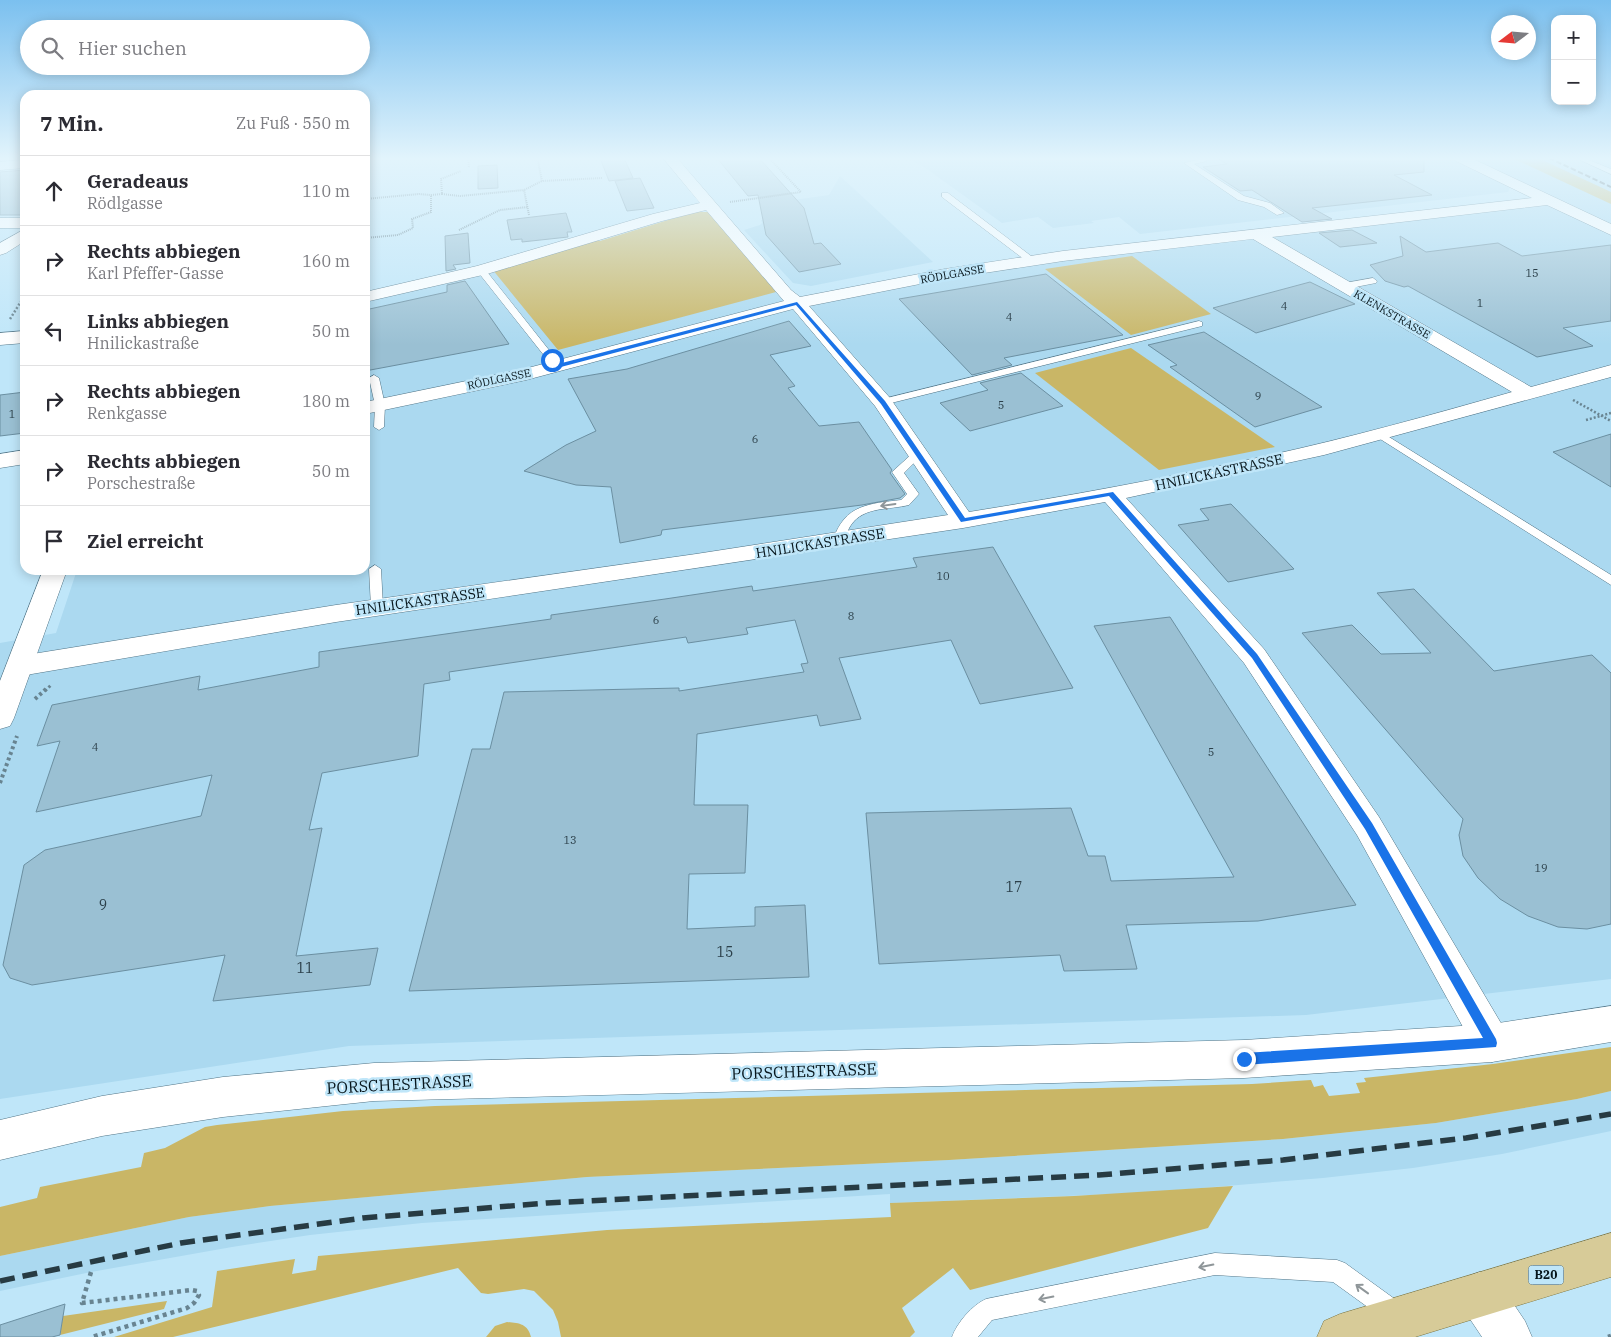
<!DOCTYPE html>
<html lang="de">
<head>
<meta charset="utf-8">
<style>
	body { margin:0; font-family:"IBM Plex Serif",serif; background:#f2f2f3; color:#2b2b33 }
	.controls { position:absolute; right:15px; top:15px; display:grid; overflow:hidden; border-radius:10px; box-shadow:0 2px 12px #0003 }
	.controls button { width:45px; height:45px; display:grid; place-items:center; padding:0; border:0; border-bottom:1px solid #e1e1e2; background:#fff; color:#2b2b33; font:25px sans-serif }
	.compass { position:absolute; left:1491px; top:15px; width:45px; height:45px; border-radius:50%; background:#fff; box-shadow:0 2px 12px #0003; rotate:254deg }
	.stop { position:absolute; width:15px; height:15px; margin:-11px; border:4px solid #1a73e8; border-radius:50%; background:#fff }
	.stop.end { background:#1a73e8; border-color:#fff; box-shadow:0 1px 5px #0008 }
	.list { margin:0; padding:0; list-style:none }
	h2 { display:flex; justify-content:space-between; align-items:center; height:65px; margin:0; padding:0 20px; font-size:21px }
	h2 small { font-size:16px; font-weight:400; color:#7c7c81 }
	.list li { display:grid; grid-template-columns:32px 1fr auto; gap:15px; align-items:center; box-sizing:border-box; height:70px; padding:0 20px; border-top:1px solid #e1e1e2 }
	.list b { display:block; font-size:19px; white-space:nowrap }
	.list p { margin:0; font-size:16px; white-space:nowrap; color:#7c7c81 }
	.list em { font-size:16px; font-style:normal; color:#7c7c81 }
	.icon { flex:none; width:28px; height:28px; fill:none; stroke:currentColor; stroke-width:2; stroke-linecap:round; stroke-linejoin:round }
	.map { position:relative; flex:none; width:1611px; height:1337px; overflow:hidden }
	.search { position:absolute; background:#fff; box-shadow:0 2px 12px #0003; left:20px; top:20px; width:350px; height:55px; display:flex; align-items:center; gap:12px; box-sizing:border-box; padding:0 18px; border-radius:28px; color:#7c7c81; font-size:19px }
	.panel { position:absolute; background:#fff; box-shadow:0 2px 12px #0003; left:20px; top:90px; width:350px; height:485px; border-radius:15px }
	.map>svg:first-child { display:block }
	.built { fill:#abd9f0 }
	.green { fill:#c9b666 }
	.building { fill:#9ac0d3; stroke:#6b8fa1 }
	.lines { fill:none; stroke-linecap:round; stroke-linejoin:round }
	.service-casing { stroke:#517486; stroke-width:1 }
	.minor-casing { stroke:#517486; stroke-width:1 }
	.tertiary-casing { stroke:#517486; stroke-width:1 }
	.primary-casing { stroke:#7d7540; stroke-width:1 }
	.path-far4 { stroke:#688491; stroke-width:2; stroke-dasharray:1 1; stroke-linecap:butt }
	.path-far3 { stroke:#688491; stroke-width:2.5; stroke-dasharray:2 2; stroke-linecap:butt }
	.path-far2 { stroke:#688491; stroke-width:3; stroke-dasharray:2.5 2.5; stroke-linecap:butt }
	.path-far1 { stroke:#688491; stroke-width:4; stroke-dasharray:3 3; stroke-linecap:butt }
	.path { stroke:#688491; stroke-width:4.5; stroke-dasharray:4 4; stroke-linecap:butt }
	.service { fill:#fff; fill-rule:evenodd }
	.minor { fill:#fff; fill-rule:evenodd }
	.tertiary { fill:#fff; fill-rule:evenodd }
	.primary { fill:#d7cb98; fill-rule:evenodd }
	.rail-far1 { stroke:#273b43; stroke-width:2; stroke-dasharray:5.5 2.5; stroke-linecap:butt }
	.rail { stroke:#273b43; stroke-width:5.5; stroke-dasharray:15 8; stroke-linecap:butt }
	.oneway { stroke:#8f9699 }
	.route { fill:#1a73e8 }
	.labels { text-anchor:middle; stroke-width:5; stroke-linejoin:round; paint-order:stroke }
	.number-label { font-size:11px; fill:#2c404a }
	.far-street-label { font-size:11px; fill:#07161c; stroke:#bfe6f9 }
	.shield { fill:#bfe6f9; stroke:#3e545e; stroke-width:1 }
	.shield-label { font-size:12px; font-weight:bold; fill:#07161c }
	.street-label { font-size:14px; fill:#07161c; stroke:#bfe6f9 }
	.near-number-label { font-size:14px; fill:#2c404a }
	.near-street-label { font-size:16px; fill:#07161c; stroke:#bfe6f9 }
</style>
</head>
<body>
<div class="map">
<svg width="1611" height="1337" viewBox="0 0 1611 1337">
	<rect width="100%" height="100%" fill="#bfe6f9"/>
	<path class="built" d="M906,158H1449L1510,187L1508,192L1140,234L1119,217L1091,221L1094,223L1053,228L1038,217L1002,223L924,167Z
		M1464,158H1591L1611,166V979L1306,1015L349,1046L0,1099V643L56,633L77,570H365V299L596,240L600,241L670,221L668,219L708,212L776,292L795,305L1064,257L1551,201Z
		M840,176L933,262L811,286L793,283L744,230L760,225L762,223L761,220L778,218L766,204L829,195Z
		M1611,1091V1131L1502,1154L1413,1168L1323,1178L1140,1193L890,1203V1194L422,1223L310,1235L232,1247L91,1272L0,1291V1256L189,1217L270,1206L587,1177L949,1160L1283,1139L1436,1123L1577,1099Z"/>
	<path class="green" d="M1512,158H1538L1611,192V204Z
		M694,212H708L776,292L558,350L492,269L596,240L600,241Z
		M1132,256L1211,314L1131,335L1045,269Z
		M1131,348L1275,447L1159,470L1035,373Z
		M1611,1047V1091L1577,1099L1436,1123L1283,1139L949,1160L587,1177L270,1206L189,1217L0,1256V1207L37,1198L40,1187L141,1167L144,1153L165,1148L205,1127L217,1125L343,1111L435,1106L1252,1084L1311,1080L1314,1087L1323,1085L1329,1096L1360,1093L1356,1083L1366,1082L1364,1078L1493,1064Z
		M1233,1186L1208,1228L970,1290L953,1268L902,1308L915,1332L910,1337H561L558,1322L553,1310L534,1291L524,1289L488,1294L481,1293L458,1268L173,1337H114L212,1307L217,1271L295,1259L292,1274L316,1270L318,1256L607,1230L891,1217L890,1203L1074,1196Z
		M167,1301L164,1309L60,1335L63,1316Z
		M507,1322C519,1323 528,1324 531,1337H486L495,1326Z"/>
	<path class="building" d="M600,158H624L633,178L609,181Z
		M717,158H759L804,208L814,244L821,243L841,264L799,272L766,235L758,195L748,196Z
		M1217,158H1424V172L1394,175L1432,195L1312,208L1332,219L1302,222L1252,190L1240,191L1203,167L1227,164Z
		M497,165L498,188L478,189V166Z
		M25,170V215H0V172Z
		M640,178L654,208L627,211L615,181Z
		M566,213L572,232H567L568,237L522,242V239L511,240L507,220Z
		M1352,230L1377,243L1340,247L1319,233Z
		M468,233L470,263L453,265L456,269L446,271L445,236Z
		M1400,236L1426,252L1498,243L1522,256L1611,245V321L1563,328L1593,346L1537,357L1408,286L1404,287L1385,281L1370,265L1403,256Z
		M1046,274L1123,335L1004,358L1012,365L972,375L899,299Z
		M465,281L509,344L365,371V310L447,292V285Z
		M1310,282L1355,304L1256,333L1213,308Z
		M789,321L811,346L770,355L795,386L788,388L819,426L859,422L892,470L890,473L905,494L900,498L862,505L662,530L661,535L620,543L611,487L576,485L524,471L566,445L596,431L568,379L627,369Z
		M1204,332L1287,385L1322,407L1255,427L1170,367L1177,365L1148,345Z
		M1021,373L1063,406L970,431L940,403L988,390L980,383Z
		M25,392V433L0,436V395Z
		M1611,434V487L1553,452Z
		M1231,504L1294,569L1228,582L1178,525L1209,520L1200,509Z
		M993,547L1073,688L980,704L951,640L839,658L861,719L820,726L817,715L697,734L694,805H748L745,873L689,874L687,929L755,926V907L805,905L809,977L409,991L472,749H490L504,692L679,688V691L804,672L801,664L808,663L795,620L746,628L748,634L688,643L686,637L449,672L450,680L424,684L418,756L322,773L309,830L322,828L296,956L378,948L370,985L213,1001L225,955L32,985L10,978L3,965L24,865L45,850L201,816L212,775L36,812L60,741L37,746L52,705L200,676L198,690L319,667V652L551,619V615L665,599L752,586L753,591L917,567L913,558Z
		M1414,589L1494,671L1592,655L1611,673V924L1587,929L1558,927L1528,916L1500,899L1478,878L1463,856L1459,835L1463,819L1302,633L1352,625L1381,654L1431,653L1377,593Z
		M1170,617L1356,905L1258,921L1126,925L1137,969L1064,971L1060,955L879,964L866,813L1071,808L1088,856H1105L1111,881L1234,877L1094,626Z
		M65,1304L60,1335L52,1337H0V1325Z"/>
	<g class="lines">
		<defs>
			<path id="service" d="M1196,158H1203L1207,161L1194,164L1244,196L1270,203L1284,213L1277,215L1264,207L1238,200L1184,163L1197,160Z
				M1576,158H1584L1611,169V174Z
				M942,193H948L1035,259V263H1029L942,197Z
				M478,268H484L560,364V368H554L478,272Z
				M1373,278L1377,281L1376,283L1345,289L1341,286L1345,283Z
				M1199,321L1202,322V326L883,405L878,402L879,400Z
				M374,375L379,378L385,405L384,427L379,430L374,427L375,405L369,378Z
				M1381,432L1611,575V585L1377,437L1376,435Z
				M919,450L924,453L904,473L919,494L909,505C890,510 864,506 851,525C847,530 847,537 843,543H835L833,540C845,504 869,504 901,500L907,494L892,472L915,451Z
				M375,565L381,569L383,607L377,611L371,607L369,569Z
				M1215,1253L1337,1260L1345,1263L1403,1305L1406,1313L1403,1321L1395,1324L1387,1321L1333,1282L1215,1275L992,1320L978,1337H952C957,1323 972,1305 986,1299Z"/>
			<path id="minor" d="M663,158H677L791,290L800,297L945,269L1063,251L1532,198L1456,161L1454,158H1471L1611,224V235L1547,205L1272,237L1531,387L1611,365V377L1324,455L1126,498L1264,649L1379,817L1505,1030L1511,1043L1505,1056L1492,1062L1479,1056L1357,835L1244,663L1105,502L963,528L336,622L20,676L10,673L6,666L10,659L20,656L336,605L696,554L948,515L875,406L793,309L526,380L365,414V402L524,369L784,301L706,210L662,221L487,274L365,302V292L477,266L653,214L700,203ZM1253,239L1512,392C1431,415 1349,438 1266,456C1168,478 1068,496 969,512L890,398L809,306L945,279L1063,261Z
				M25,160V168L0,170V162Z
				M0,218H25V228H0Z
				M25,331V343L0,345V333Z
				M1480,1272L1496,1278L1525,1321L1532,1337H1482L1464,1310L1458,1294L1464,1278Z"/>
			<path id="tertiary" d="M25,229V241L6,253L0,255V243Z
				M25,450V464L0,468V454Z
				M43,570H67L14,718L10,726L0,729V681Z
				M1611,1006V1042L1492,1062L1244,1078L374,1101L223,1117L102,1136L0,1160V1120L102,1096L223,1077L374,1063L1244,1040L1492,1024Z"/>
			<path id="primary" d="M1611,1233V1277L1415,1337H1317L1324,1321L1340,1314Z"/>
		</defs>
		<use href="#service" class="service-casing"/>
		<use href="#minor" class="minor-casing"/>
		<use href="#tertiary" class="tertiary-casing"/>
		<use href="#primary" class="primary-casing"/>
		<path class="path-far4" d="M468,158L469,168
			M528,158L538,161L542,181L602,178
			M488,159L510,158
			M442,194L460,196L524,190
			M365,199L419,194L431,195
			M730,202L801,192L769,158
			M529,215L524,190L542,181
			M459,230L500,210L528,207
			M365,238L398,235L413,228L412,219L431,212V195L442,194L441,179L461,171"/>
		<path class="path-far3" d="M10,319L25,295
			M1573,400L1611,421
			M1586,420L1611,413"/>
		<path class="path-far2" d="M45,691L52,684"/>
		<path class="path-far1" d="M35,699L46,689
			M0,783L17,736"/>
		<path class="path" d="M91,1272L82,1303L192,1290L197,1291L199,1295L194,1303L187,1308L92,1337
			M1608,1337L1611,1336"/>
		<use href="#service" class="service"/>
		<use href="#minor" class="minor"/>
		<use href="#tertiary" class="tertiary"/>
		<use href="#primary" class="primary"/>
		<path class="rail-far1" d="M1549,158L1611,187"/>
		<path class="rail" d="M0,1281L181,1243L363,1218L547,1203L1099,1175L1283,1160L1466,1138L1611,1114"/>
	</g>
	<defs><path id="oneway-shaft" d="M-6 0H5M1.5-3L5.5 0L1.5 3" fill="none" stroke-width="1.6" stroke-linecap="round" stroke-linejoin="round" transform="scale(1.25)"/></defs>
	<g class="oneway">
		<use href="#oneway-shaft" transform="translate(888 505) rotate(172)"/>
		<use href="#oneway-shaft" transform="translate(1206 1266) rotate(169)"/>
		<use href="#oneway-shaft" transform="translate(1362 1289) rotate(-144)"/>
		<use href="#oneway-shaft" transform="translate(1046 1298) rotate(169)"/>
	</g>
	<linearGradient id="sky" x2="0" y2="1"><stop stop-color="#7bc0ef"/><stop offset="0.46" stop-color="#e2f4fc"/><stop offset="1" stop-color="#e2f4fc" stop-opacity="0"/></linearGradient>
	<rect width="1611" height="345" fill="url(#sky)"/>
	<path class="route" d="M797,302L885,401L965,518L1113,492L1257,654L1372,823L1496,1039L1497,1043L1496,1047L1244,1065L1240,1063L1238,1059L1240,1055L1244,1053L1483,1038L1365,829L1252,658L1109,496L961,522L881,404L796,305L557,368L549,360L554,359L558,364Z"/>
	<g class="labels">
		<g class="number-label">
			<text x="1532" y="277">15</text>
			<text x="1480" y="307">1</text>
			<text x="1284" y="310">4</text>
			<text x="1009" y="321">4</text>
			<text x="1258" y="400">9</text>
			<text x="1001" y="409">5</text>
			<text x="12" y="418">1</text>
			<text x="755" y="443">6</text>
			<text x="943" y="580">10</text>
			<text x="851" y="620">8</text>
			<text x="656" y="624">6</text>
			<text x="95" y="751">4</text>
			<text x="1211" y="756">5</text>
			<text x="570" y="844">13</text>
			<text x="1541" y="872">19</text>
		</g>
		<g class="far-street-label">
			<text transform="translate(952 274) rotate(-10)" y="4">RÖDLGASSE</text>
			<text transform="translate(1392 314) rotate(30)" y="4">KLENKSTRASSE</text>
			<text transform="translate(499 379) rotate(-12)" y="4">RÖDLGASSE</text>
		</g>
		<rect class="shield" x="1528.5" y="1265.5" width="35" height="19" rx="4"/>
		<g class="shield-label">
			<text x="1546" y="1279">B20</text>
		</g>
		<g class="street-label">
			<text transform="translate(1219 472) rotate(-12)" y="5">HNILICKASTRASSE</text>
			<text transform="translate(820 543) rotate(-9)" y="5">HNILICKASTRASSE</text>
			<text transform="translate(420 601) rotate(-8)" y="5">HNILICKASTRASSE</text>
		</g>
		<g class="near-number-label">
			<text x="1014" y="892">17</text>
			<text x="103" y="910">9</text>
			<text x="725" y="957">15</text>
			<text x="305" y="973">11</text>
		</g>
		<g class="near-street-label">
			<text transform="translate(804 1071) rotate(-2)" y="6">PORSCHESTRASSE</text>
			<text transform="translate(399 1084) rotate(-3)" y="6">PORSCHESTRASSE</text>
		</g>
	</g>
</svg>
<div class="controls">
<button>+</button>
<button>−</button>
</div>
<svg class="compass" viewBox="-18 -18 36 36"><path d="M0-13l5 13h-10z" fill="#e53935"/><path d="M0 13l5-13h-10z" fill="#7c7c81"/></svg>
<div class="stop" style="left:552px;top:360px"></div>
<div class="stop end" style="left:1244px;top:1059px"></div>
<div class="search"><svg class="icon" aria-label="search" viewBox="0 0 24 24"><circle cx="10" cy="10" r="6"/><path d="M15 15l6 6"/></svg>Hier suchen</div>
<section class="panel">
<h2>7 Min.<small>Zu Fuß · 550 m</small></h2>
<ul class="list">
<li><svg class="icon" aria-label="ahead" viewBox="0 0 24 24"><path d="M12 20V5M6 11l6-6 6 6"/></svg><div><b>Geradeaus</b><p>Rödlgasse</p></div><em>110 m</em></li>
<li><svg class="icon" aria-label="right" viewBox="0 0 24 24"><path d="M7 20v-9h11M14 6l5 5-5 5"/></svg><div><b>Rechts abbiegen</b><p>Karl Pfeffer-Gasse</p></div><em>160 m</em></li>
<li><svg class="icon" aria-label="left" viewBox="0 0 24 24"><path d="M17 20v-9H6M10 6l-5 5 5 5"/></svg><div><b>Links abbiegen</b><p>Hnilickastraße</p></div><em>50 m</em></li>
<li><svg class="icon" aria-label="right" viewBox="0 0 24 24"><path d="M7 20v-9h11M14 6l5 5-5 5"/></svg><div><b>Rechts abbiegen</b><p>Renkgasse</p></div><em>180 m</em></li>
<li><svg class="icon" aria-label="right" viewBox="0 0 24 24"><path d="M7 20v-9h11M14 6l5 5-5 5"/></svg><div><b>Rechts abbiegen</b><p>Porschestraße</p></div><em>50 m</em></li>
<li><svg class="icon" aria-label="arrive" viewBox="0 0 24 24"><path d="M6 21V4h12l-3 4 3 4H6"/></svg><div><b>Ziel erreicht</b></div></li>
</ul>
</section>
</div>
</body>
</html>
